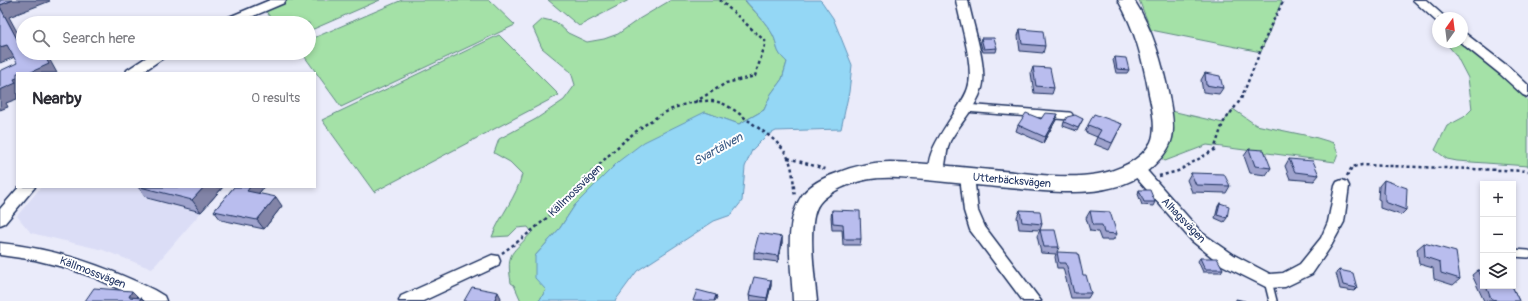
<!DOCTYPE html>
<html lang="en">
<head>
<meta charset="utf-8">
<style>
	body { margin:0; font-family:Pangolin,sans-serif; background:#f7f7f7; color:#2b2b33 }
	.controls { position:absolute; right:12px; bottom:12px; display:grid; overflow:hidden; border-radius:0px; box-shadow:0 2px 6px #0003 }
	.controls button { width:36px; height:36px; display:grid; place-items:center; padding:0; border:0; border-bottom:1px solid #e1e1e2; background:#fff; color:#2b2b33; font:20px sans-serif }
	.compass { position:absolute; left:1432px; top:12px; width:36px; height:36px; border-radius:50%; background:#fff; box-shadow:0 2px 6px #0003; rotate:14deg }
	.list { margin:0; padding:0; list-style:none }
	h2 { display:flex; justify-content:space-between; align-items:center; height:52px; margin:0; padding:0 16px; font-size:17px }
	h2 small { font-size:13px; font-weight:400; color:#7c7c81 }
	.icon { flex:none; width:22px; height:22px; fill:none; stroke:currentColor; stroke-width:2; stroke-linecap:round; stroke-linejoin:round }
	.map { position:relative; flex:none; width:1528px; height:301px; overflow:hidden }
	.search { position:absolute; background:#fff; box-shadow:0 2px 6px #0003; left:16px; top:16px; width:300px; height:44px; display:flex; align-items:center; gap:10px; box-sizing:border-box; padding:0 14px; border-radius:22px; color:#7c7c81; font-size:15px }
	.panel { position:absolute; background:#fff; box-shadow:0 2px 6px #0003; left:16px; top:72px; width:300px; height:116px; border-radius:0px }
	.map>svg:first-child { display:block }
	.built { fill:#dbddf6 }
	.green { fill:#a4e1a7; stroke:#608882 }
	.water { fill:#94d7f5; stroke:#6494b9 }
	.lines { fill:none; stroke-linecap:round; stroke-linejoin:round }
	.lane-casing { stroke:#1b2f5e; stroke-width:10 }
	.street-casing { stroke:#1b2f5e; stroke-width:3 }
	.secondary-casing { stroke:#1b2f5e; stroke-width:3 }
	.path { stroke:#1b2f5e; stroke-width:2.5; stroke-dasharray:3 3; stroke-linecap:butt }
	.lane { stroke:#fff; stroke-width:7 }
	.street { fill:#fff; fill-rule:evenodd }
	.secondary { fill:#fff; fill-rule:evenodd }
	.wall { fill:#9fa3cd; stroke:#1b2f5e }
	.shaded-wall { fill:#8284a7; stroke:#1b2f5e }
	.building { fill:#b9bdee; stroke:#1b2f5e }
	.labels { text-anchor:middle; stroke-width:4; stroke-linejoin:round; paint-order:stroke }
	.street-label { font-size:11px; fill:#1b2f5e; stroke:#fff }
	.water-label { font-size:12px; font-style:italic; fill:#395984; stroke:#fff }
</style>
</head>
<body>
<div class="map">
<svg width="1528" height="301" viewBox="0 0 1528 301">
	<rect width="100%" height="100%" fill="#eaebfa"/>
	<filter id="ink" filterUnits="userSpaceOnUse"><feTurbulence type="fractalNoise" baseFrequency=".025" numOctaves="2"/><feDisplacementMap in="SourceGraphic" scale="8" xChannelSelector="R" yChannelSelector="G"/><feConvolveMatrix kernelMatrix="1 2 1 2 8 2 1 2 1" color-interpolation-filters="sRGB"/></filter>
	<g filter="url(#ink)">
		<path class="built" d="M41,187H223L152,269L103,250L31,233L17,216Z"/>
		<path class="green" d="M286,0H380L309,31V23H275L264,9Z
			M402,0H489L515,25L341,107L302,53H309V40Z
			M548,0H629L579,26Z
			M671,0H744C754,11 766,22 773,35C779,48 774,50 787,62L782,79L771,94L764,110L739,124L705,112L575,205L560,228L535,256L546,290L539,301H521L514,285L511,283C506,250 512,255 532,232L528,227L517,228L509,236L492,237C500,215 517,197 522,174L510,162L494,153L499,139L536,119L564,100L575,85L571,72L542,48L533,28L543,19L556,22L568,33L587,42L604,39L618,34L639,19Z
			M1139,0H1282L1261,52L1151,30Z
			M499,35L559,95L374,192L322,120Z
			M1464,40L1522,94L1528,101V166L1457,161L1447,159L1435,150L1447,126L1464,117L1472,109L1468,78L1456,55L1445,42H1462Z
			M1163,109L1223,123L1233,109L1256,125L1314,137L1334,143L1338,154L1335,162L1207,145L1165,161L1156,154Z"/>
		<path class="water" d="M745,0H820L822,2L833,18L852,65L849,92L841,129L776,131L766,136L752,150L745,167L742,201L731,215L714,221L637,271L615,301H539L546,290L535,278V256L560,228L575,205L619,161L644,142L705,112L739,124L764,110L771,94L782,79L787,62C774,50 779,48 773,35C766,22 754,11 745,0Z"/>
		<g class="lines">
			<defs>
				<path id="lane" d="M965,108L1069,116
					M1513,253L1528,254
					M1268,281L1273,301"/>
				<path id="street" d="M270,0H286L284,3L237,23H220L222,20Z
					M956,0H968C972,23 988,67 982,88C976,108 960,123 950,141C945,153 947,167 941,177L936,178L931,177C918,153 961,111 968,88C975,67 960,23 956,0Z
					M1413,0H1426L1446,18H1438V21H1436Z
					M1462,33L1466,34L1510,68L1528,85V97L1523,95L1500,74L1460,42H1462Z
					M153,53H168L166,56L141,73H126L127,70Z
					M1137,164L1142,165L1202,233L1234,255L1270,274L1283,273L1300,264L1321,238L1328,222L1335,186L1337,182L1342,180L1347,182L1349,186L1344,222L1331,246L1312,274L1285,287L1268,288L1222,265L1192,241L1132,173L1130,169L1132,165Z
					M967,171L972,172L974,176L978,211L985,227L1041,301H1023L970,230L964,211L960,176L962,172Z
					M19,187H35L5,223L0,225V209Z
					M0,243C56,249 103,265 154,290L164,296L166,301H145L93,277L67,268L35,260L0,255Z
					M492,255L498,256L500,261L498,266L423,301H399L401,296Z"/>
				<path id="secondary" d="M1118,0H1134C1153,30 1162,62 1169,96C1171,109 1175,125 1172,138C1170,147 1164,155 1158,161C1121,202 1058,192 1009,188C972,185 935,180 898,178C877,177 860,179 841,188C833,192 824,197 819,204C806,221 815,279 817,301H793C792,267 782,223 803,194C811,184 825,177 837,173C854,166 871,162 890,162C931,163 973,169 1014,172C1042,175 1070,179 1098,174C1117,171 1142,160 1151,142C1157,129 1152,108 1149,94C1143,60 1135,29 1118,0Z"/>
			</defs>
			<use href="#lane" class="lane-casing"/>
			<use href="#street" class="street-casing"/>
			<use href="#secondary" class="secondary-casing"/>
			<path class="path" d="M695,102L726,83L755,76L766,42L720,0
				M788,158L828,170
				M1159,176L1178,171L1214,150L1223,123L1241,99L1271,25L1284,0
				M1347,176L1352,167L1362,165L1528,171
				M502,253C519,241 536,228 552,213C592,175 651,97 712,101C726,102 738,113 749,121C762,131 781,142 788,158C794,170 793,184 795,197"/>
			<use href="#lane" class="lane"/>
			<use href="#street" class="street"/>
			<use href="#secondary" class="secondary"/>
		</g>
		<path class="wall" d="M1020,29L1045,46L1043,53L1020,51L1018,36Z
			M981,38L997,48L996,52H983L980,42Z
			M1115,57L1129,70L1127,73H1116L1113,60Z
			M1033,67L1054,88L1052,94L1034,93L1031,73Z
			M1205,73L1223,88L1219,94L1203,92L1201,80Z
			M1041,119L1056,120L1043,143L1016,131L1018,125Z
			M1083,119L1077,131L1063,126L1064,122Z
			M1122,124L1109,150L1094,144L1097,137L1085,132L1088,125Z
			M1249,149L1271,168L1266,175L1250,173L1244,156Z
			M1289,159L1319,175L1314,181L1290,179L1285,166Z
			M1191,173L1230,186L1226,193L1192,192L1187,180Z
			M1384,180L1406,210L1401,215L1380,208V200L1378,199L1379,186Z
			M138,187H223L201,212L147,198Z
			M234,187H264L259,193L282,206L264,229L221,220L214,211Z
			M1139,190L1155,202L1153,206L1142,205L1138,194Z
			M1220,203L1227,218L1224,222L1215,218L1218,206Z
			M832,210L861,239L860,245H843L842,230H832L831,217Z
			M1020,210L1042,224L1040,230L1019,229L1017,217Z
			M1090,211L1117,234L1113,240H1101L1098,232L1090,231L1086,218Z
			M1040,230L1059,247L1057,252L1083,275L1091,293L1088,298H1071L1063,268H1057L1055,257L1056,254L1041,253L1037,236Z
			M782,237V243L778,262L754,259V252Z
			M1424,243L1460,279L1453,285L1434,279L1433,268L1419,264L1417,249Z
			M1200,258L1223,269L1221,272H1203L1198,261Z
			M1339,270L1357,288L1354,291L1340,289L1336,273Z
			M1478,270L1483,271V286H1512L1519,301H1484L1472,275Z
			M771,280V286L767,301H750L749,295Z"/>
		<path class="shaded-wall" d="M13,0H49L50,1L9,17L23,43L18,41L0,7V5Z
			M7,45L17,56L0,63V47Z
			M43,53H46L57,73H29Z
			M17,78V99L6,103L8,107L0,110V90L14,79Z
			M1058,114L1056,120L1043,143L1045,137Z
			M204,187H223L201,212L192,200Z
			M250,187H264L253,200L247,191Z
			M276,197L282,206L264,229L257,220Z
			M782,237V243L778,262V256Z
			M771,280V286L767,301V298Z
			M132,291L140,299L141,298L144,301H133L129,297Z
			M498,292L501,298L500,301H494Z
			M716,295L717,298L715,301H714Z"/>
		<path class="building" d="M0,0H13L0,5Z
			M0,7L18,41L23,39V53H43L49,64L29,73H17V78L14,79L16,83L0,90V71L17,63L7,45L0,47Z
			M1020,29L1043,31L1045,46L1022,44Z
			M981,38H994L997,48L984,49Z
			M1115,57L1126,58L1129,70L1117,69Z
			M1033,67L1050,68L1054,88L1036,86Z
			M1205,73L1220,76L1223,88L1206,85Z
			M1026,113L1041,119L1045,113L1058,114L1045,137L1018,125Z
			M1094,114L1122,124L1112,143L1097,137L1101,130L1088,125Z
			M1075,115L1083,119L1078,128L1064,122L1067,117Z
			M1249,149L1264,150L1271,168L1255,166Z
			M1289,159L1313,161L1319,175L1295,172Z
			M1191,173L1224,174L1230,186L1196,185Z
			M1384,180L1407,188L1406,210L1385,202V194L1383,193Z
			M140,187H204L192,200Z
			M234,187H250L247,191L276,197L257,220L214,211Z
			M1139,190H1150L1155,202H1144Z
			M1220,203L1229,206L1227,218L1217,215Z
			M832,210L860,211L861,239H844L843,224L833,223Z
			M1020,210L1040,211L1042,224L1022,222Z
			M1090,211L1110,212L1117,234L1104,233L1102,225H1093Z
			M1040,230H1055L1059,247H1044Z
			M759,233L782,237L778,256L754,252Z
			M1424,243L1456,252L1460,279L1441,273L1440,262L1425,257Z
			M1057,252L1078,253L1083,275H1086L1091,293H1074L1066,263H1059Z
			M1200,258H1217L1223,269H1205Z
			M1339,270L1353,273L1357,288L1343,285Z
			M1478,270L1483,271V280Z
			M754,277L771,280L767,298L749,295Z
			M1486,286H1512L1519,301H1498L1497,300L1491,299Z
			M472,287L498,292L494,301H464Z
			M94,288L132,291L129,297L141,298L139,301H85Z
			M697,290L716,295L714,301H693Z
			M1236,299L1245,301H1236Z"/>
	</g>
	<g class="labels">
		<g class="street-label">
			<text transform="translate(1012 180) rotate(5)" y="4">Utterbäcksvägen</text>
			<text transform="translate(575 190) rotate(-44)" y="4">Källmossvägen</text>
			<text transform="translate(1184 220) rotate(46)" y="4">Alhagsvägen</text>
			<text transform="translate(93 272) rotate(21)" y="4">Källmossvägen</text>
		</g>
		<g class="water-label">
			<text transform="translate(718 149) rotate(-29)" y="4">Svartälven</text>
		</g>
	</g>
</svg>
<div class="controls">
<button>+</button>
<button>−</button>
<button><svg class="icon" aria-label="layers" viewBox="0 0 24 24"><path d="M12 4l9 5-9 5-9-5zM3 14l9 5 9-5"/></svg></button>
</div>
<svg class="compass" viewBox="-18 -18 36 36"><path d="M0-13l5 13h-10z" fill="#e53935"/><path d="M0 13l5-13h-10z" fill="#7c7c81"/></svg>
<div class="search"><svg class="icon" aria-label="search" viewBox="0 0 24 24"><circle cx="10" cy="10" r="6"/><path d="M15 15l6 6"/></svg>Search here</div>
<section class="panel">
<h2>Nearby<small>0 results</small></h2>
<ul class="list">
</ul>
</section>
</div>
</body>
</html>
